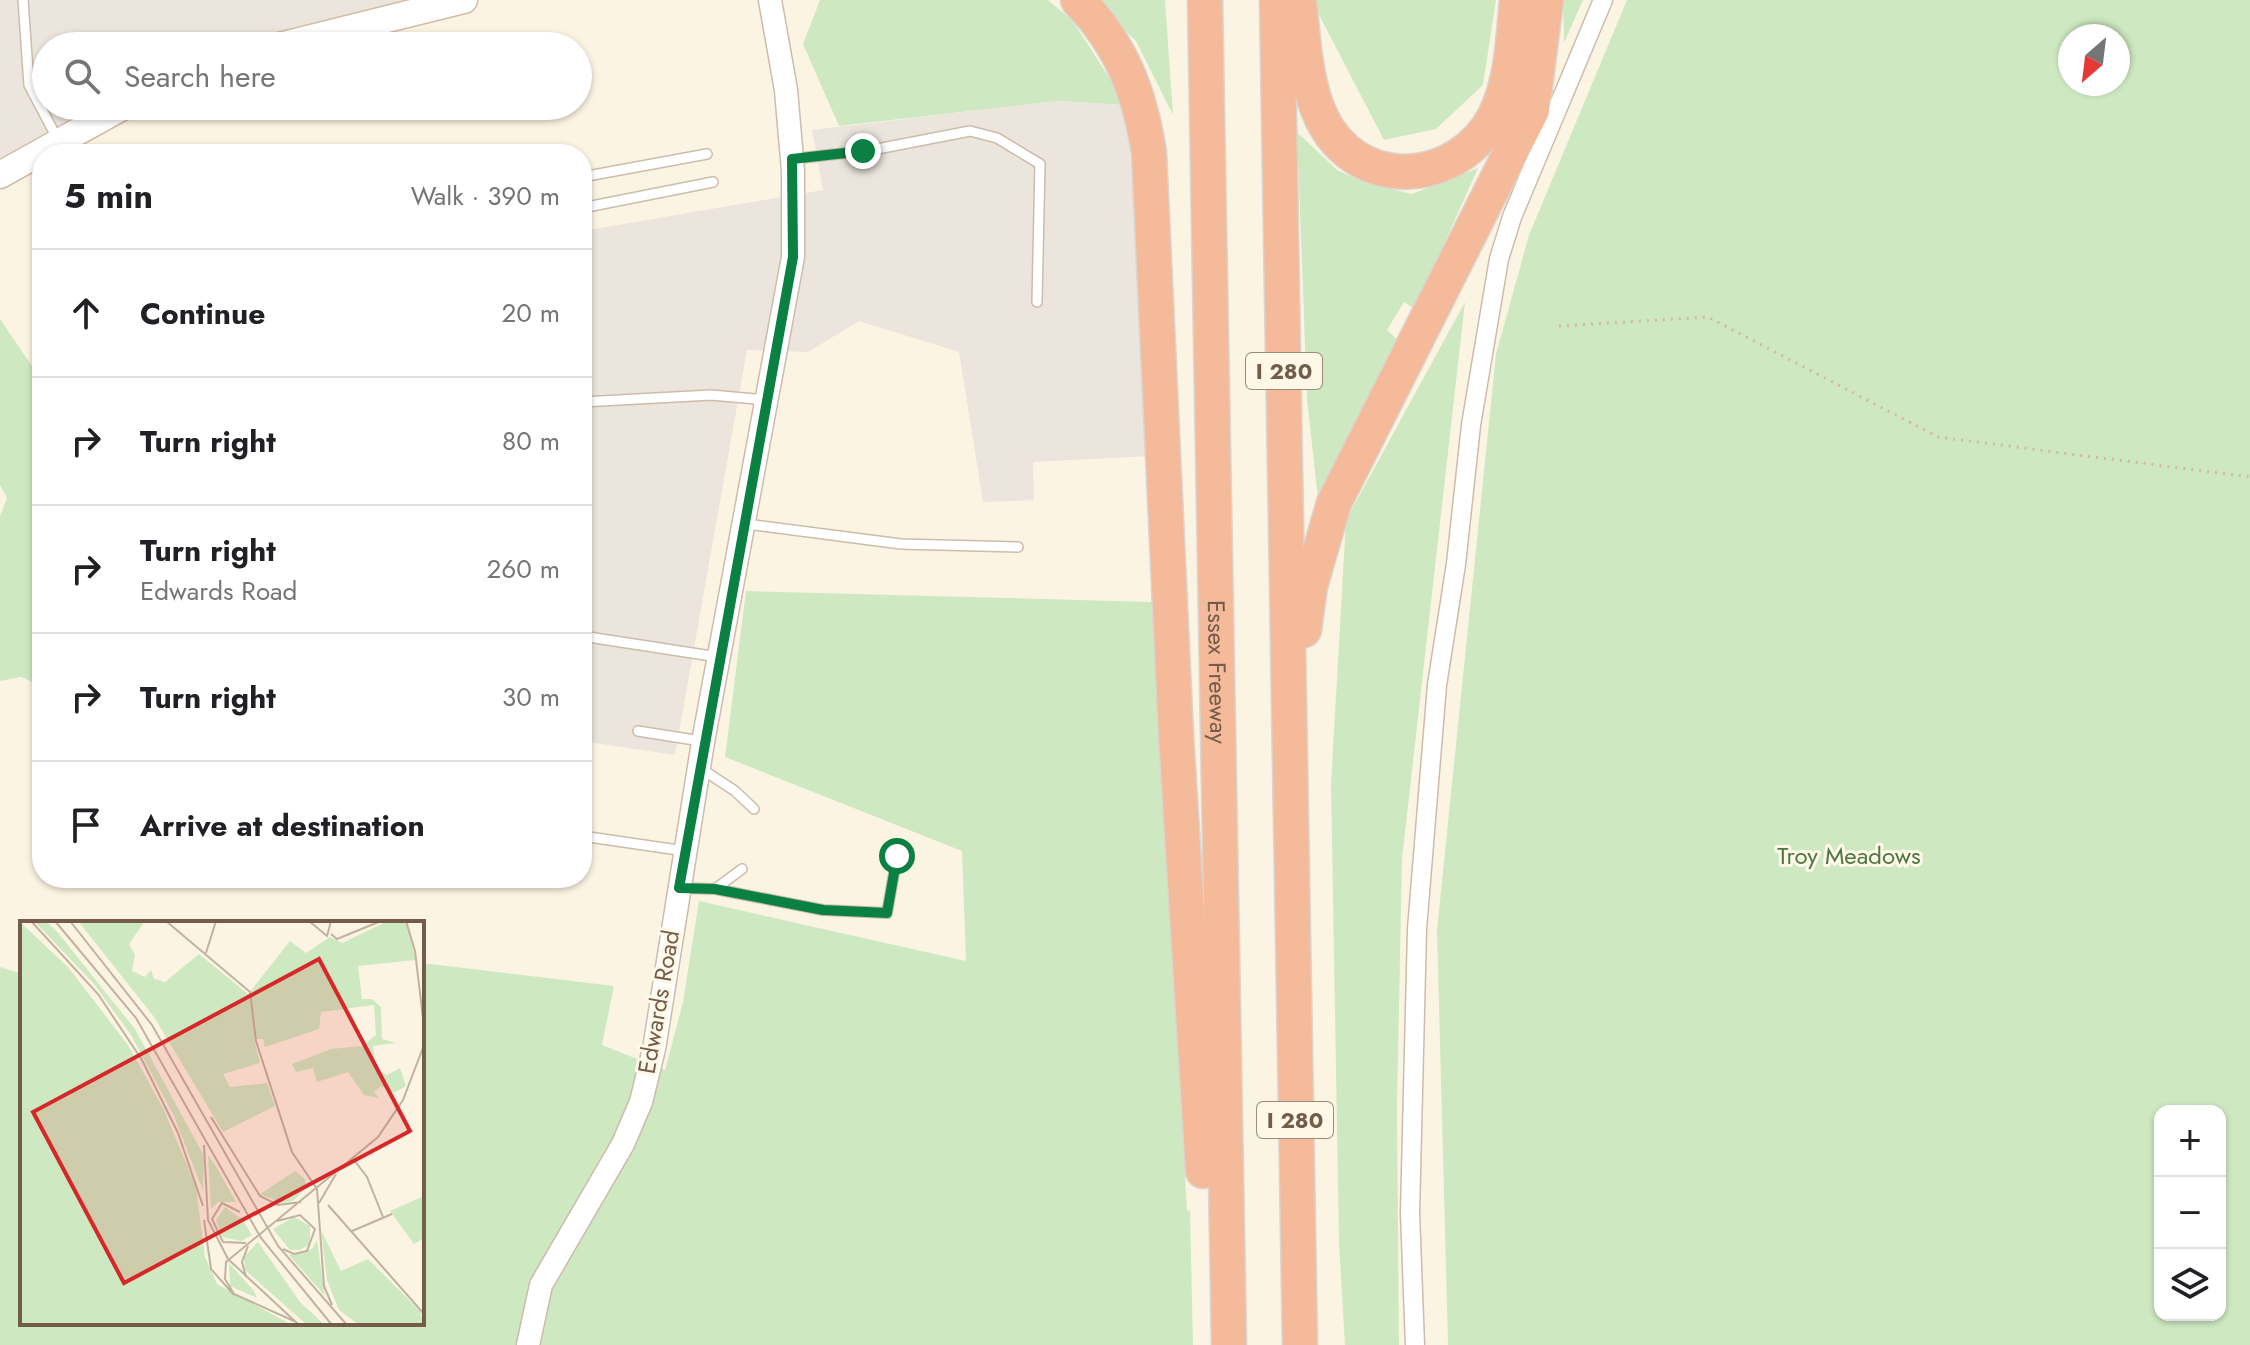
<!DOCTYPE html>
<html lang="en">
<head>
<meta charset="utf-8">
<style>
	body { margin:0; font-family:Jost,sans-serif; background:#f6f6f6; color:#202124 }
	.controls { position:absolute; right:24px; bottom:24px; display:grid; overflow:hidden; border-radius:16px; box-shadow:0 2px 6px #0004 }
	.controls button { width:72px; height:72px; display:grid; place-items:center; padding:0; border:0; border-bottom:2px solid #e0e0e0; background:#fff; color:#202124; font:40px sans-serif }
	.compass { position:absolute; left:2058px; top:24px; width:72px; height:72px; border-radius:50%; background:#fff; box-shadow:0 2px 6px #0004; rotate:208deg }
	.stop { position:absolute; width:24px; height:24px; margin:-18px; border:6px solid #0b8043; border-radius:50%; background:#fff }
	.stop.end { background:#0b8043; border-color:#fff; box-shadow:0 2px 8px #0008 }
	.list { margin:0; padding:0; list-style:none }
	h2 { display:flex; justify-content:space-between; align-items:center; height:104px; margin:0; padding:0 32px; font-size:34px }
	h2 small { font-size:26px; font-weight:400; color:#757577 }
	.list li { display:grid; grid-template-columns:52px 1fr auto; gap:24px; align-items:center; box-sizing:border-box; height:128px; padding:0 32px; border-top:2px solid #e0e0e0 }
	.list b { display:block; font-size:30px; white-space:nowrap }
	.list p { margin:0; font-size:26px; white-space:nowrap; color:#757577 }
	.list em { font-size:26px; font-style:normal; color:#757577 }
	.icon { flex:none; width:44px; height:44px; fill:none; stroke:currentColor; stroke-width:2; stroke-linecap:round; stroke-linejoin:round }
	.map { position:relative; flex:none; width:2250px; height:1345px; overflow:hidden }
	.search { position:absolute; background:#fff; box-shadow:0 2px 6px #0004; left:32px; top:32px; width:560px; height:88px; display:flex; align-items:center; gap:20px; box-sizing:border-box; padding:0 28px; border-radius:44px; color:#757577; font-size:30px }
	.panel { position:absolute; background:#fff; box-shadow:0 2px 6px #0004; left:32px; top:144px; width:560px; height:744px; border-radius:32px }
	.map>svg:first-child { display:block }
	.industrial { fill:#ebe5dd }
	.green { fill:#cee9c2; fill-rule:evenodd }
	.lines { fill:none; stroke-linecap:round; stroke-linejoin:round }
	.service-casing { stroke:#cdbcaa; stroke-width:12 }
	.minor-casing { stroke:#cdbcaa; stroke-width:21 }
	.tertiary-casing { stroke:#cdbcaa; stroke-width:25 }
	.secondary-casing { stroke:#d0bda7; stroke-width:29 }
	.motorway-casing { stroke:#dbd5d0; stroke-width:37 }
	.path { stroke:#d5b89e; stroke-width:3; stroke-dasharray:2 6; stroke-linecap:butt }
	.service { stroke:#fff; stroke-width:9 }
	.minor { stroke:#fff; stroke-width:18 }
	.tertiary { stroke:#fff; stroke-width:22 }
	.secondary { stroke:#fff; stroke-width:26 }
	.motorway { stroke:#f5ba9a; stroke-width:34 }
	.route { stroke:#0b8043; stroke-width:10 }
	.labels { text-anchor:middle; stroke-width:6; stroke-linejoin:round; paint-order:stroke }
	.shield { fill:#fff8e9; stroke:#9d8b79; stroke-width:2 }
	.shield-label { font-size:22px; font-weight:bold; fill:#735c49 }
	.street-label { font-size:24px; fill:#735c49; stroke:#fff8e9 }
	.park-label { font-size:24px; fill:#4d7842; stroke:#fff8e9 }
	.inset-road { fill:none; stroke:#c1b2a0; stroke-width:2 }
	.view { fill:#d62828; fill-opacity:0.15; stroke:#d62828; stroke-width:4 }
	.inset-edge { fill:none; stroke:#735c49; stroke-width:4 }
</style>
</head>
<body>
<div class="map">
<svg width="2250" height="1345" viewBox="0 0 2250 1345">
	<rect width="100%" height="100%" fill="#fcf4e3"/>
	<path class="industrial" d="M0,0H426L273,46H46V106H132L0,172Z
		M1057,101L1127,105L1150,456L1033,462L1034,500L983,502L959,352L859,321L808,352L747,350L675,755L582,741V231L823,190L812,130Z"/>
	<path class="green" d="M820,0H1048L1072,20L1127,105L1057,101L839,126L803,44Z
		M1092,0H1165L1173,115L1136,41Z
		M1316,0H1496L1483,85L1436,129L1384,140L1316,9Z
		M1563,0H1583L1564,43Z
		M1627,0H2250V1345H1448L1437,930L1496,354L1529,235ZM2070,36H2118V84H2070ZM2160,1111H2220V1315H2160Z
		M1297,132L1337,170L1366,183L1412,194L1478,168L1415,309L1404,302L1387,330L1399,341L1319,508L1307,399Z
		M1465,302L1402,859L1397,1106L1399,1345H1345L1339,1243L1331,784L1346,520Z
		M0,319L34,369L42,368V686L21,677L0,681V516L7,498L0,485Z
		M746,591L1152,602L1187,1211L1190,1210L1193,1345H0V967L22,974V1323H422V963L614,986L602,1045L665,1070L683,1002L699,901L966,961L962,851L725,757Z"/>
	<g class="lines">
		<defs>
			<path id="service" d="M23,0L29,85L58,140
				M792,159L872,150L970,131L997,138L1040,164L1037,302
				M582,177L707,154
				M582,208L713,182
				M582,402L711,395L766,400
				M746,524L901,544L1018,547
				M582,636L718,657
				M638,731L701,741
				M700,768L735,791L754,809
				M582,836L685,851
				M682,888L715,889L742,869
				M715,889L823,910L887,913L897,856"/>
			<path id="minor" d="M1415,1345L1410,1213L1417,929L1437,685L1456,564L1471,425L1499,259L1512,217L1603,0"/>
			<path id="tertiary" d="M528,1345L541,1285L623,1144L641,1102L654,1049L703,742L793,257V171L786,90L770,0"/>
			<path id="secondary" d="M279,46L464,0
				M0,175L124,106"/>
			<g id="motorway">
				<path d="M1078,0C1121,44 1140,93 1149,153L1176,735L1203,1171"/>
				<path id="s1" d="M1205,0L1229,1345"/>
				<path d="M1277,0L1300,1345"/>
				<path d="M1299,0C1303,38 1305,84 1322,119C1356,187 1443,188 1487,129C1512,94 1513,41 1517,0"/>
				<path d="M1304,630L1310,586L1334,503L1532,110L1546,0"/>
			</g>
		</defs>
		<use href="#service" class="service-casing"/>
		<use href="#minor" class="minor-casing"/>
		<use href="#tertiary" class="tertiary-casing"/>
		<use href="#secondary" class="secondary-casing"/>
		<use href="#motorway" class="motorway-casing"/>
		<path class="path" d="M1559,326L1708,317L1938,437L2250,477"/>
		<use href="#service" class="service"/>
		<use href="#minor" class="minor"/>
		<use href="#tertiary" class="tertiary"/>
		<use href="#secondary" class="secondary"/>
		<use href="#motorway" class="motorway"/>
	</g>
	<g class="lines">
		<path class="route" d="M863,151L792,159L793,257L679,888L715,889L823,910L887,913L897,856"/>
	</g>
	<g class="labels">
		<g class="shield">
			<rect x="1246" y="353" width="76" height="36" rx="6"/>
			<rect x="1257" y="1102" width="76" height="36" rx="6"/>
		</g>
		<g class="shield-label">
			<text x="1284" y="379">I 280</text>
			<text x="1295" y="1128">I 280</text>
		</g>
		<g class="street-label">
			<text dy="8" stroke="none"><textPath href="#s1" startOffset="672">Essex Freeway</textPath></text>
			<text transform="translate(659 1002) rotate(-80)" y="8">Edwards Road</text>
		</g>
		<g class="park-label">
			<text x="1849" y="864">Troy Meadows</text>
		</g>
	</g>
	<g transform="translate(20 921)">
		<rect width="404" height="404" fill="#fcf4e3"/>
		<path d="M14,0H26L39,13L115,108L184,235L183,270L154,195L111,114L74,63ZM58,0H125L109,23L115,34L112,50L125,56L131,49L134,58L145,61L179,33L228,73L270,20L286,32L310,16L322,22L368,0H386L396,39L338,45L342,78H352L361,86L362,118L376,122L353,125L356,147L367,154L380,147L386,165L374,172L361,165L354,171L359,177L344,174L328,151L297,161L293,147L276,151L272,143L311,128L342,125L356,114L354,84L301,91L299,108L245,126L243,118H234L240,142L203,153L210,166L247,162L255,185L203,211L134,96ZM0,1L48,46L108,124L144,189L176,266L185,336L197,363L272,404H0ZM188,234L197,247L216,281H198L191,288ZM275,250L285,258L286,267L273,280L262,282L240,273ZM404,275V317L394,323L370,290ZM205,286L222,298L232,314L221,320L202,316L196,299ZM274,296L290,305V323L280,329H270L253,308ZM301,309L321,350L348,338L400,390L404,404H339L319,389L307,359ZM297,319L305,375L269,334L292,328ZM238,321L280,381L305,404H287L225,349L224,336ZM209,342L234,370L237,377L210,365Z" fill="#cee9c2"/>
		<path class="inset-road" d="M11,0L78,73L122,139L158,212L183,285M35,0L116,97L241,317L312,404M50,0L132,104L258,325L327,404M146,0L230,71L236,120L272,231L297,268M289,0L307,15L311,0M386,0L395,30L404,106M311,13L317,18L361,0M186,32L196,0M191,196L240,275L258,284L281,281M184,224L188,299L208,338M334,239L347,256L363,296M297,268L304,365L312,384M299,282L316,253M308,284L404,393M220,291L202,282L192,298L203,321L226,322M184,299L191,348L214,374M257,300L280,294L295,308L287,330L274,333L263,328M332,310L372,293M208,338L279,404M226,356L222,341L228,325M274,400L214,373L205,358L206,341L358,216L383,179L404,124"/>
		<path class="view" d="M299,38L390,210L104,362L13,191Z"/>
		<rect width="404" height="404" class="inset-edge"/>
	</g>
</svg>
<div class="controls">
<button>+</button>
<button>−</button>
<button><svg class="icon" aria-label="layers" viewBox="0 0 24 24"><path d="M12 4l9 5-9 5-9-5zM3 14l9 5 9-5"/></svg></button>
</div>
<svg class="compass" viewBox="-18 -18 36 36"><path d="M0-13l5 13h-10z" fill="#e53935"/><path d="M0 13l5-13h-10z" fill="#757577"/></svg>
<div class="stop" style="left:897px;top:856px"></div>
<div class="stop end" style="left:863px;top:151px"></div>
<div class="search"><svg class="icon" aria-label="search" viewBox="0 0 24 24"><circle cx="10" cy="10" r="6"/><path d="M15 15l6 6"/></svg>Search here</div>
<section class="panel">
<h2>5 min<small>Walk · 390 m</small></h2>
<ul class="list">
<li><svg class="icon" aria-label="ahead" viewBox="0 0 24 24"><path d="M12 20V5M6 11l6-6 6 6"/></svg><div><b>Continue</b></div><em>20 m</em></li>
<li><svg class="icon" aria-label="right" viewBox="0 0 24 24"><path d="M7 20v-9h11M14 6l5 5-5 5"/></svg><div><b>Turn right</b></div><em>80 m</em></li>
<li><svg class="icon" aria-label="right" viewBox="0 0 24 24"><path d="M7 20v-9h11M14 6l5 5-5 5"/></svg><div><b>Turn right</b><p>Edwards Road</p></div><em>260 m</em></li>
<li><svg class="icon" aria-label="right" viewBox="0 0 24 24"><path d="M7 20v-9h11M14 6l5 5-5 5"/></svg><div><b>Turn right</b></div><em>30 m</em></li>
<li><svg class="icon" aria-label="arrive" viewBox="0 0 24 24"><path d="M6 21V4h12l-3 4 3 4H6"/></svg><div><b>Arrive at destination</b></div></li>
</ul>
</section>
</div>
</body>
</html>
